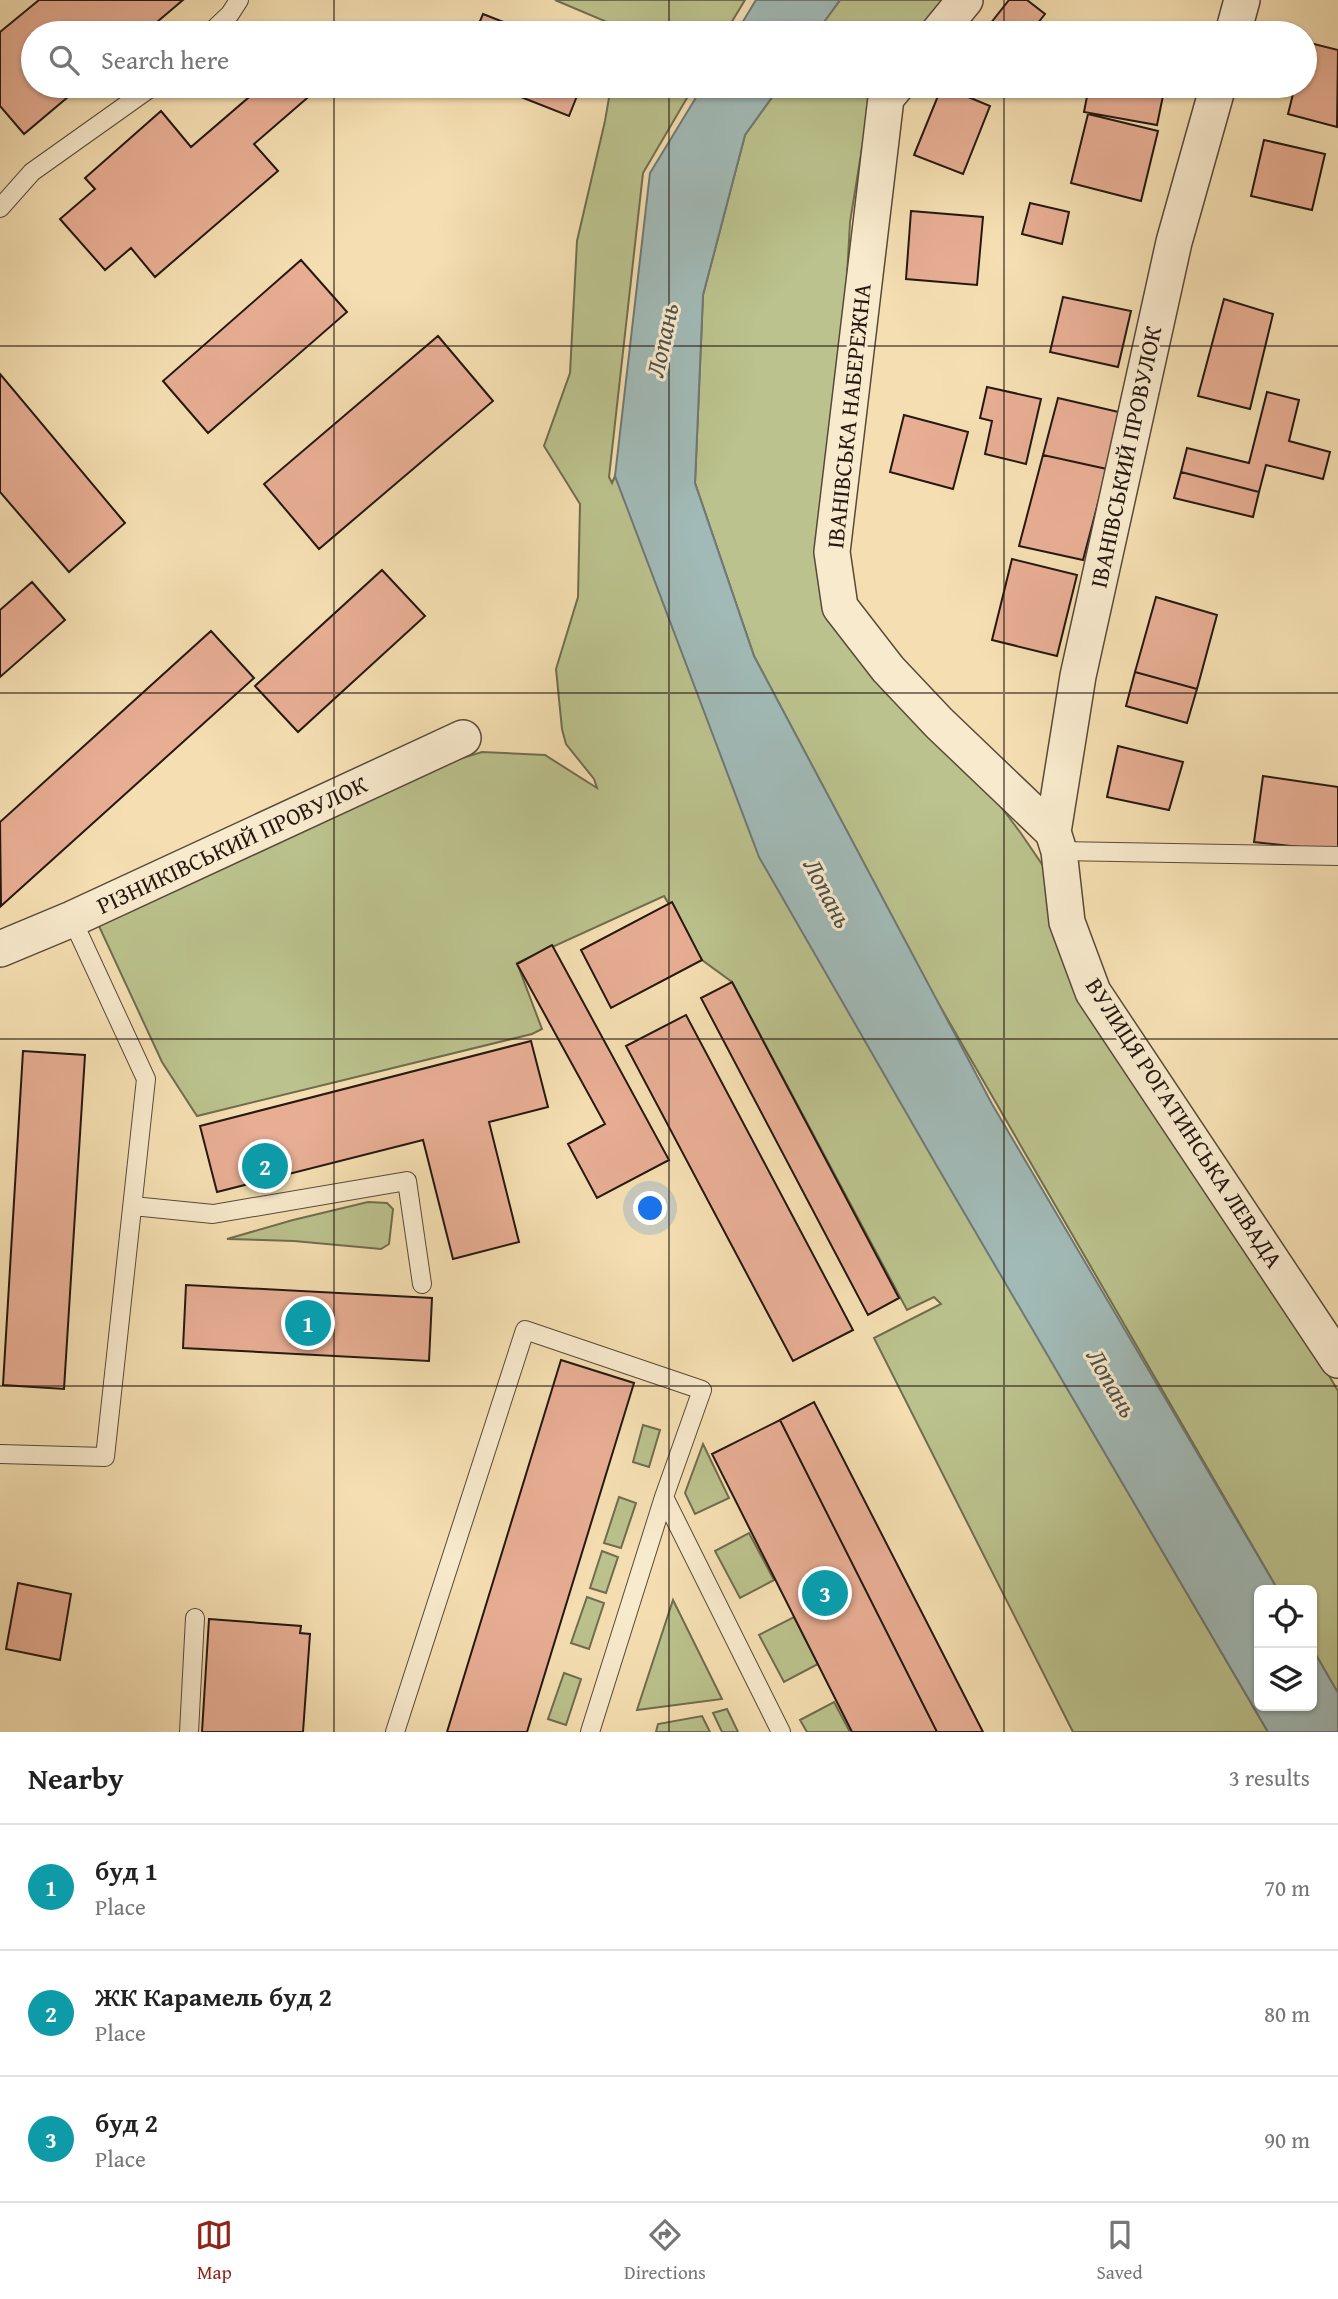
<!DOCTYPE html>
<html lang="en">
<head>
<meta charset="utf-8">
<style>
	body { margin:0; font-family:"Gentium Book Plus",serif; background:#f2f2f2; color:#222 }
	.controls { position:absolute; right:21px; bottom:21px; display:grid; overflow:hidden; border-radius:10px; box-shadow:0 2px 5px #0004 }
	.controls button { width:63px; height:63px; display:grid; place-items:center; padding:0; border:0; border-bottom:2px solid #e0e0e0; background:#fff; color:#222; font:35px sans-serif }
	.you { position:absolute; left:651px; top:1209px; width:24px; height:24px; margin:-18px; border:5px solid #fff; border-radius:50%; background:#1a73e8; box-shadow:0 0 0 10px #1a73e833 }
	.badge { display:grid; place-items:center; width:46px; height:46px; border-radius:50%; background:#8f2418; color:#fff; font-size:23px; font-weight:700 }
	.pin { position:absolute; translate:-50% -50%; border:4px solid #fff; box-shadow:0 2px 7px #0006 }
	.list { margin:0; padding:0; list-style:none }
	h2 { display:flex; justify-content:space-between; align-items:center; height:91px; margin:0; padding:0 28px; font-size:30px }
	h2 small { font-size:23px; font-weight:400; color:#767676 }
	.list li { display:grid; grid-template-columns:46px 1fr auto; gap:21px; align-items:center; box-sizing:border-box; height:126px; padding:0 28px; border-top:2px solid #e0e0e0 }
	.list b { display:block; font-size:26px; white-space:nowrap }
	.list p { margin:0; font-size:23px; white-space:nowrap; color:#767676 }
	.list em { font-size:23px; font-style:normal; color:#767676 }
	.icon { flex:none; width:38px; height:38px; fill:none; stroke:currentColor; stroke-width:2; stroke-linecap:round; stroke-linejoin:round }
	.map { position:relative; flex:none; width:1338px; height:1732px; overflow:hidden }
	.search { position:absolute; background:#fff; box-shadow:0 2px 5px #0004; left:21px; right:21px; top:21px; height:77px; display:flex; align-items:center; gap:18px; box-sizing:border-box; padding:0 24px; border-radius:38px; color:#767676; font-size:26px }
	.sheet { height:469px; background:#fff }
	nav { display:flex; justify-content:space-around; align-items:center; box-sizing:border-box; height:98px; border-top:2px solid #e0e0e0; background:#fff; font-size:19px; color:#767676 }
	nav a { display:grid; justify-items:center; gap:4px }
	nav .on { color:#8f2418 }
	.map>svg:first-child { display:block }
	.green { fill:#bbc28d; stroke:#706d4f; stroke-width:2 }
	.water { fill:#a1bab7; stroke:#6f7975; stroke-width:2 }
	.building { fill:#e8ae94; stroke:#241811; stroke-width:2 }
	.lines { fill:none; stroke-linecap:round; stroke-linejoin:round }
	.service-casing { stroke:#584a39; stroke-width:20 }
	.minor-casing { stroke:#584a39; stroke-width:38 }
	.service { stroke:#f8eacd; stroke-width:18 }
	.minor { stroke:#f8eacd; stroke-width:35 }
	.grid { fill:none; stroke:#241811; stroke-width:2; stroke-opacity:0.55 }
	.labels { text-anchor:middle; stroke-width:6; stroke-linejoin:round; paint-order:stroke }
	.street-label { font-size:24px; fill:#241811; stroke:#f8eacd }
	.water-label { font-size:26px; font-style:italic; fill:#50514b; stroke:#f8eacd }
</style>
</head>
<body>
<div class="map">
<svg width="1338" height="1732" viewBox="0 0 1338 1732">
	<rect width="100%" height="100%" fill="#f5dfb2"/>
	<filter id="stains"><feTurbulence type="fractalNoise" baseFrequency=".00286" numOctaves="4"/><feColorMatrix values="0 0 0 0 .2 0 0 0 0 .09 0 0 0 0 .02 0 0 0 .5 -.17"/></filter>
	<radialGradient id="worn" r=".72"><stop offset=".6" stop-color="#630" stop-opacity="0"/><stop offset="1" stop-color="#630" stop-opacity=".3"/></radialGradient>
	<path class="green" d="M555,0H745L725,33H618L619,27Z
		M840,0H960L934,33H816Z
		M611,86H694L643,173L609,477L612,483L615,476L1063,1381L1268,1732H1073L874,1338L941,1304L934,1297L907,1310L732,982L702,960L664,896L517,963L542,1029L532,1034L197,1116L162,1062L98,924L400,777L482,752L545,755L597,788L594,779L566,744L562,729L556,669L578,597L580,504L544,446L570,373L577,241L605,121Z
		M780,86H891L882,97L862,148L850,222L832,552L840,607L972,768L1020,832L1050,876L1059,911L1338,1391V1693L1312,1648V1590H1278L933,994L754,656L695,483L703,295L745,135Z
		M368,1202L387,1203L393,1209L389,1244L381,1249L294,1241L227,1239L293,1220Z
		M643,1425L660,1430L649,1467L633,1462Z
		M703,1444L729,1498L695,1514L685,1493Z
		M619,1497L636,1503L621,1548L604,1543Z
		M749,1533L774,1580L740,1598L715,1551Z
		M602,1551L618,1557L606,1593L590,1588Z
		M587,1597L604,1603L589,1649L571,1643Z
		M673,1600L722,1699L637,1710Z
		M794,1617L818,1664L784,1682L759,1635Z
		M564,1673L581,1679L566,1725L548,1719Z
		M834,1702L850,1732H807L800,1720Z
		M727,1709L738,1732H722L713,1713Z
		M702,1716L710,1732H656L658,1724Z"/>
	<path class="water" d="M756,0H840L816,33H736Z
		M703,86H780L745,135L703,295L695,483L754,656L992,1104L1278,1590H1259V1706H1312V1648L1338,1693V1732H1268L938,1168L759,857L615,476L650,173Z"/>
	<path class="building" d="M39,0H183L144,33H33V86H81L24,134L0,106V32Z
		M1009,0H1027L1045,14L1030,33H983Z
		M483,14L531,33H475Z
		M1306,42L1338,50L1337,127L1288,114L1295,86H1305Z
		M262,86H321L254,144L278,171L155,277L131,248L105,270L60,219L95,189L85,178L161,111L191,147Z
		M493,86H581L569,116Z
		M942,86L990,106L963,174L914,155Z
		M1089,86H1165L1157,125L1084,112Z
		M1088,114L1158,131L1141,201L1071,183Z
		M1264,140L1325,154L1312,210L1251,196Z
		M1030,203L1069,212L1062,244L1022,234Z
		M911,211L983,217L977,285L906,279Z
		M301,260L347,312L208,433L163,381Z
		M1063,297L1131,311L1118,367L1050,352Z
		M1224,299L1273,314L1250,409L1198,396Z
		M438,336L493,401L319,549L264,484Z
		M0,374L125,523L69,572L0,492Z
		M987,387L1041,399L1026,464L985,454L992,421L980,418Z
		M1267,392L1299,400L1289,441L1330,452L1323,479L1266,465L1259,492L1181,472L1187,448L1249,463Z
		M1058,398L1123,413L1107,469L1043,455Z
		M904,415L968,432L953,489L890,472Z
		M1043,455L1107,469L1083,560L1019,546Z
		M1181,472L1259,492L1253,517L1174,498Z
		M1012,559L1077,575L1057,656L992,640Z
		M382,570L425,616L298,732L255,686Z
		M32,582L65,620L0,677V610Z
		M1156,597L1217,615L1197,689L1135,672Z
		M211,631L254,678L1,906L0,822Z
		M1135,672L1197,689L1187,723L1126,706Z
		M1118,746L1183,762L1169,810L1107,797Z
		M1263,776L1338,787V851L1254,842Z
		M672,902L702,960L611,1008L581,950Z
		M552,945L669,1160L597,1198L568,1144L605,1124L517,964Z
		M732,982L899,1298L868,1315L701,998Z
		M686,1015L853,1330L793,1361L626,1046Z
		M531,1041L548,1107L489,1122L519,1242L453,1259L423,1140L217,1192L200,1126Z
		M23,1051L85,1055L64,1389L3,1385Z
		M186,1285L432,1298L429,1361L183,1348Z
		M561,1360L634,1383L527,1732H447Z
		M814,1402L983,1732H937L780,1420Z
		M780,1420L937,1732H852L712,1454Z
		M18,1583L71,1594L60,1660L6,1649Z
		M209,1619L301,1626L300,1633L310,1634L303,1732H202Z"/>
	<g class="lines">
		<defs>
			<path id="service" d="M210,33L230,14L239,0
				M0,208L32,172L153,86
				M1059,851L1338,856
				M133,1206L213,1214L407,1181L422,1284
				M0,1454L105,1457L146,1079L72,919
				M664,1497L781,1732
				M189,1732L195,1618
				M395,1732L525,1330L702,1390L664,1497L590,1732"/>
			<path id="minor" d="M938,33L965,0
				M1233,33L1242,0
				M896,86L886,98L832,552L840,607L888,669L939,723L1053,832
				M1218,86L1174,242L1078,676L1053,832L1059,851L1067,922L1093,992L1338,1360
				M0,949L72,919L463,738"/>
		</defs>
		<use href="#service" class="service-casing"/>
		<use href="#minor" class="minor-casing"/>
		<use href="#service" class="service"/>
		<use href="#minor" class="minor"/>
	</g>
	<path class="grid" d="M334,0V33M669,0V33M1004,0V33M334,86V1732M669,86V1732M1004,86V1732M0,346H1338M0,693H1338M0,1039H1338M0,1386H1338"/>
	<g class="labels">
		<g class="street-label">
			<text transform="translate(849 416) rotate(-84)" y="8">ІВАНІВСЬКА НАБЕРЕЖНА</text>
			<text transform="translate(1126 457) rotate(-78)" y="8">ІВАНІВСЬКИЙ ПРОВУЛОК</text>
			<text transform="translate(232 845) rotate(-25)" y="8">РІЗНИКІВСЬКИЙ ПРОВУЛОК</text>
			<text transform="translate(1184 1123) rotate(57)" y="8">ВУЛИЦЯ РОГАТИНСЬКА ЛЕВАДА</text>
		</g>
		<g class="water-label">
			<text transform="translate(662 340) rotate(-78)" y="9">Лопань</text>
			<text transform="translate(828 893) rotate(62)" y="9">Лопань</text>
			<text transform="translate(1112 1383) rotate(60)" y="9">Лопань</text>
		</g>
	</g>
	<rect width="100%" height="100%" filter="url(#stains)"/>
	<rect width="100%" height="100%" fill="url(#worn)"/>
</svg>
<div class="controls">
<button><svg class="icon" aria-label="locate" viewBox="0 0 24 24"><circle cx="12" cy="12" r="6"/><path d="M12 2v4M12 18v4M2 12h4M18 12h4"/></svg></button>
<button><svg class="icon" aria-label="layers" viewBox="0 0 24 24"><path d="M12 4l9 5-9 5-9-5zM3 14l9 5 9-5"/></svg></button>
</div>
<div class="you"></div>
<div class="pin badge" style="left:308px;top:1323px;background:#0f9aa8">1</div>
<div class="pin badge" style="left:265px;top:1166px;background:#0f9aa8">2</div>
<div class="pin badge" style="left:825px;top:1593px;background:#0f9aa8">3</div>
<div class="search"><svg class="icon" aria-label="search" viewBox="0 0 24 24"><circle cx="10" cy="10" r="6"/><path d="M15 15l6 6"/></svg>Search here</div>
</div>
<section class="sheet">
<h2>Nearby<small>3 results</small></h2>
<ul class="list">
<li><span class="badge" style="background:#0f9aa8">1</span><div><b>буд 1</b><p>Place</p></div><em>70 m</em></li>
<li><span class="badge" style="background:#0f9aa8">2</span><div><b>ЖК Карамель буд 2</b><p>Place</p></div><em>80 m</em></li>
<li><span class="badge" style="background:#0f9aa8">3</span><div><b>буд 2</b><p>Place</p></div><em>90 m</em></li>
</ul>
</section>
<nav>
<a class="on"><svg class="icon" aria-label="map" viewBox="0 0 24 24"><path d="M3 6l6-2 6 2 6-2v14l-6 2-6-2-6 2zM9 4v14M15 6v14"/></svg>Map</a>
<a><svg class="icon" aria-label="directions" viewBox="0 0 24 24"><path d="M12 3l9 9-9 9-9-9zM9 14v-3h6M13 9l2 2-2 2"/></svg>Directions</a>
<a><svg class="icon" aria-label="saved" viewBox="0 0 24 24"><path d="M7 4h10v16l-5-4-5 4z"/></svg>Saved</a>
</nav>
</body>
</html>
